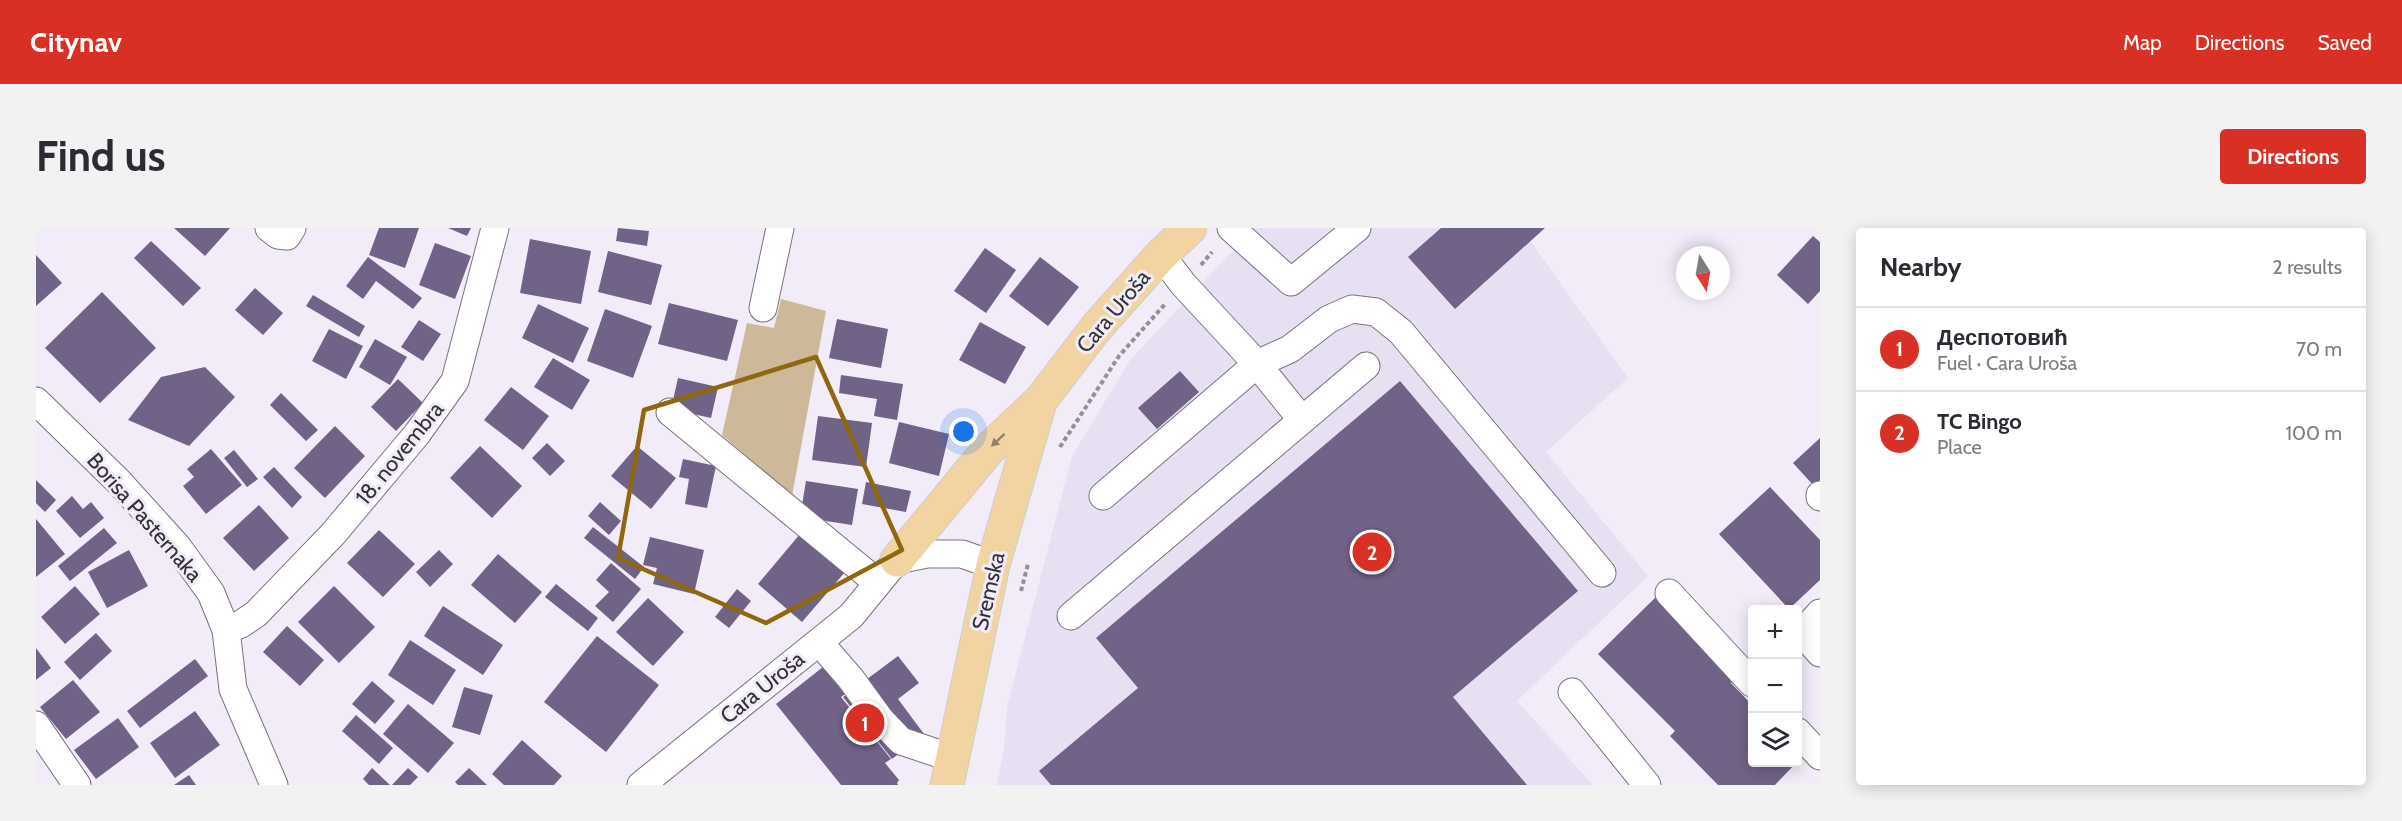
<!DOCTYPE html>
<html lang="en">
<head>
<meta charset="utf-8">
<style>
	body { margin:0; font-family:Cabin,sans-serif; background:#f2f2f3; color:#2b2b33 }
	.controls { position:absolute; right:18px; bottom:18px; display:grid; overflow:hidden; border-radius:6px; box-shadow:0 3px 15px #0003 }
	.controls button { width:54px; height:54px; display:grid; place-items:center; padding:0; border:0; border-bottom:2px solid #e1e1e2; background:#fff; color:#2b2b33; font:30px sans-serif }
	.compass { position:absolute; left:1640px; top:18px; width:54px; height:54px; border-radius:50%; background:#fff; box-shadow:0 3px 15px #0003; rotate:169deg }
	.you { position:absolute; left:928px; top:204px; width:21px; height:21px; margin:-15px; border:4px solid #fff; border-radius:50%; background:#1a73e8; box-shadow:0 0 0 9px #1a73e833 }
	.badge { display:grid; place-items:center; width:39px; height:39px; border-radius:50%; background:#d93025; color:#fff; font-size:20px; font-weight:700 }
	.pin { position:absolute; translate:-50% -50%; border:3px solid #fff; box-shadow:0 2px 6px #0006 }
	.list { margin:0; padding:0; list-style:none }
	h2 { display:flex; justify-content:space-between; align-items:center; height:78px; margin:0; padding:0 24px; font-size:26px }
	h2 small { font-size:20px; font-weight:400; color:#7c7c81 }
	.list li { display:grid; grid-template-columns:39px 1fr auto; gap:18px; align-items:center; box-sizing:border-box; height:84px; padding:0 24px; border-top:2px solid #e1e1e2 }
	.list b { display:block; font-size:22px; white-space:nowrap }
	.list p { margin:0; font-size:20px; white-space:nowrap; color:#7c7c81 }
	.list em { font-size:20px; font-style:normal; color:#7c7c81 }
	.icon { flex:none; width:33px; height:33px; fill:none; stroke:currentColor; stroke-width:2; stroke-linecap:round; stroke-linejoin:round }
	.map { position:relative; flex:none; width:1784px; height:557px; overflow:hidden; border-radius:6px }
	header { display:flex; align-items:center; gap:36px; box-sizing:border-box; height:84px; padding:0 30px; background:#d93025; color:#fff }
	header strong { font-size:28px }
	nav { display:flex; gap:33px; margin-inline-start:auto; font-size:21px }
	.intro { display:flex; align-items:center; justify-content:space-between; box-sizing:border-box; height:144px; padding:0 36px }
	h1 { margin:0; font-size:42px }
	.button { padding:15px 27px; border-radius:6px; background:#d93025; color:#fff; font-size:21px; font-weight:700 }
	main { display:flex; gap:36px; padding:0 36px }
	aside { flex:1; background:#fff; border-radius:6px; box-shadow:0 3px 15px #0003 }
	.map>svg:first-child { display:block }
	.built { fill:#e7e0f3 }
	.green { fill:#cdb999 }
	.building { fill:#716287 }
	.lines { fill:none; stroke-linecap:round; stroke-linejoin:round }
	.minor-casing { stroke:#77737d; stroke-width:29 }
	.major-casing { stroke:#cececf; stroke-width:35 }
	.path { stroke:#928f97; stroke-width:4; stroke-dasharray:4.5 3; stroke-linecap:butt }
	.minor { stroke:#fff; stroke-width:27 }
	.major { stroke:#f1d4a1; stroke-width:33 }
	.oneway { fill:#92826b }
	.marked { fill:none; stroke:#8f670d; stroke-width:4.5; stroke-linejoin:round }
	.labels { text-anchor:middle; stroke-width:6; stroke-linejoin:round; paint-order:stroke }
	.street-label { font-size:22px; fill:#323135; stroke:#f1ecf8 }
</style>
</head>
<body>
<header>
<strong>Citynav</strong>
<nav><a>Map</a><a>Directions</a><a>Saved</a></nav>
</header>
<div class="intro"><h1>Find us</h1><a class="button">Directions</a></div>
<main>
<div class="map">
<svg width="1784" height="557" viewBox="0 0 1784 557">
	<rect width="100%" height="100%" fill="#f1ecf8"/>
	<path class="built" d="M1218,0H1485L1592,150L1510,224L1612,348L1481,473L1557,557H961L968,521L971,479L1036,228L1094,132Z"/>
	<path class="green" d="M745,71L790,83L756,268L686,207L711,95L738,100Z"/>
	<path class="building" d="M138,0H194L169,28Z
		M343,0H383L369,40L333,27Z
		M412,0H435L431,8Z
		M582,0L613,3L611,18L580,13Z
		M1405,0H1509L1419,81L1372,29Z
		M1777,8L1784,14V63L1772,76L1741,47Z
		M494,11L555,23L545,76L484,65Z
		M115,13L165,60L147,78L98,30Z
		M399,15L435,28L419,71L383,57Z
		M949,20L980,42L950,85L918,63Z
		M572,23L626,37L615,77L562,64Z
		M0,27L26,55L0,78Z
		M332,29L386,70L377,81L340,53L327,71L310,58Z
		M1004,29L1043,59L1012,98L973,68Z
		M219,60L247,85L227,107L199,82Z
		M66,64L120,120L64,175L9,120Z
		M277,67L329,98L323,109L270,78Z
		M633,75L702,92L691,133L622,116Z
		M502,76L553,100L537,135L486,110Z
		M569,81L616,98L597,150L551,133Z
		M801,91L852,101L845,140L793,130Z
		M383,92L405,106L387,133L365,119Z
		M944,94L990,119L969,156L923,132Z
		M293,101L327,118L310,151L276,133Z
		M339,111L371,129L354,157L323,139Z
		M517,130L554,152L536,182L498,159Z
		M169,139L199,169L153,218L92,192L125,149Z
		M1144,143L1163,164L1121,201L1102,180Z
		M805,147L867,156L861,192L838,188L841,171L803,165Z
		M642,150L682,159L675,190L635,181Z
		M362,151L387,175L360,203L335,179Z
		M1364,153L1542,363L1417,469L1491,557H1015L1003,543L1102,460L1060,410Z
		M475,159L513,188L487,222L448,192Z
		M245,165L282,202L270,213L234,177Z
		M782,188L836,195L830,239L776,232Z
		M863,194L913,206L903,248L853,235Z
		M299,198L329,228L289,270L258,240Z
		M1784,210V252L1778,258L1757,235Z
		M511,215L529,233L514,248L496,230Z
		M444,218L486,258L456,290L414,250Z
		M601,218L640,250L615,281L575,248Z
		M175,221L206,257L170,286L147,258L158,249L151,241Z
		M198,222L222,251L211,259L188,230Z
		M647,231L680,238L671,280L649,276L653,251L643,249Z
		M238,239L266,269L256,280L227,249Z
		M0,252L20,272L9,284L0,275Z
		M770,253L822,261L816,297L764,289Z
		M830,254L875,263L870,284L826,276Z
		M1734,259L1784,312V352L1753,381L1683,306Z
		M36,268L47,281L55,274L68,290L44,310L20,283Z
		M564,274L585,293L573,307L552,288Z
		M223,277L253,310L218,343L187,310Z
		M0,291L29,326L0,349Z
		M557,299L608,339L599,351L548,310Z
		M68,300L81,315L34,353L22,338Z
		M343,302L379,336L347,369L311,335Z
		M764,306L809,344L766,394L722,356Z
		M614,309L668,322L658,366L617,356L621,340L607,337Z
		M93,322L112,358L71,380L52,344Z
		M403,322L417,336L394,359L380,344Z
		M462,326L506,364L479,395L435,357Z
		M575,335L605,361L577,394L559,378L573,364L560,352Z
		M520,356L562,390L552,403L509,369Z
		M39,358L64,386L29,416L5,389Z
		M298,358L339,399L303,435L262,394Z
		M701,361L715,373L693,400L679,389Z
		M1622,367L1702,448L1695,455L1716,477V534H1761L1739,557H1682L1634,508L1639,503L1562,426Z
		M612,370L648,404L617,438L580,404Z
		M407,378L467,417L447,447L388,408Z
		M251,398L288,432L264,458L227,424Z
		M60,405L76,423L44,452L28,434Z
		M561,408L623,457L570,524L508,474Z
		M374,412L420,442L397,477L352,447Z
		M0,420L15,440L0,452Z
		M862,428L883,455L862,471L888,506L856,531L807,469Z
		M159,431L172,448L104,500L91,483Z
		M787,439L809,466L805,469L855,531L849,535L863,552L861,555L862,557H805L740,476Z
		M37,452L64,484L30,511L4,479Z
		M336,453L359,473L339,496L316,476Z
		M428,459L457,467L444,507L416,499Z
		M372,476L418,515L392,545L347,506Z
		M159,483L184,517L139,550L114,515Z
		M320,487L357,520L343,536L306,503Z
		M82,490L103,519L60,551L38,522Z
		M486,512L526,548L518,557H468L456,546Z
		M336,540L354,557H333L327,551Z
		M372,540L382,549L374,557H356Z
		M433,540L451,557H422L419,554Z
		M153,547L160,557H138Z"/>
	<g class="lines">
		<defs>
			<path id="minor" d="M233,0L242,7L251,8L256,0
				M1195,0L1255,54L1321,0
				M1125,27L1147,56L1221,136L1266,192
				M727,80L744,0
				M0,173L83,254L141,318L175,365L190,402L197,461L238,557
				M634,184L842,355
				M1784,267V269
				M1067,268L1221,136L1254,121L1293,91L1316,81L1340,84L1365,104L1566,345
				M1633,365L1716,455
				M1784,385L1766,405L1784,425
				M1035,388L1330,138
				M190,402L205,396L220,386L297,306L381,206L419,153L459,0
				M783,414L815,451L844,491L865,513L916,530
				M1536,464L1611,557
				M0,497L41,557
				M1762,504L1784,528
				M605,557L815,388L861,332L891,326H926L957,337"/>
			<path id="major" d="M861,332L953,221L1005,172L1060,100L1125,27L1154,0
				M911,557L957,337L1004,174"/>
		</defs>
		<use href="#minor" class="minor-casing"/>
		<use href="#major" class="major-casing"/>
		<path class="path" d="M1165,37L1176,24
			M1024,219L1083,128L1130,75
			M985,363L992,336"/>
		<use href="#minor" class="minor"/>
		<use href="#major" class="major"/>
	</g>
	<defs><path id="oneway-solid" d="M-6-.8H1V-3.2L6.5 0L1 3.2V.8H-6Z" transform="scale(1.5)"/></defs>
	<use class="oneway" href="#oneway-solid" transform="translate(962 212) rotate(137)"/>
	<path class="marked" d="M780,129L866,322L730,395L582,330L608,182Z"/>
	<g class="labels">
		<g class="street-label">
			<text transform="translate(1077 83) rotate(-50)" y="8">Cara Uroša</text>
			<text transform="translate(363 225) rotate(-51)" y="8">18. novembra</text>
			<text transform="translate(109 289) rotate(49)" y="8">Borisa Pasternaka</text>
			<text transform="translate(952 363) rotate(-77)" y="8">Sremska</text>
			<text transform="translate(726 459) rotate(-39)" y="8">Cara Uroša</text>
		</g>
	</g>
</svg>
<div class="controls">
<button>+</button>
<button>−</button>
<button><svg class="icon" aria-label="layers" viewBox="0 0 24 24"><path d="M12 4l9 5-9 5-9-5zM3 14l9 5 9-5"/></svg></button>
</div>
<svg class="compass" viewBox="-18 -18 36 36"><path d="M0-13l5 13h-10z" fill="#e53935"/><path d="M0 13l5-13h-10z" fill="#7c7c81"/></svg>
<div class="you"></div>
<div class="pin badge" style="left:829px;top:495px">1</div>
<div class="pin badge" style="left:1336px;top:324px">2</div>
</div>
<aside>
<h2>Nearby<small>2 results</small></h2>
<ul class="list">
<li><span class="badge">1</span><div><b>Деспотовић</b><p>Fuel · Cara Uroša</p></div><em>70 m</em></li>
<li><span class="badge">2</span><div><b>TC Bingo</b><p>Place</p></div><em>100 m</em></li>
</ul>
</aside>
</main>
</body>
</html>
